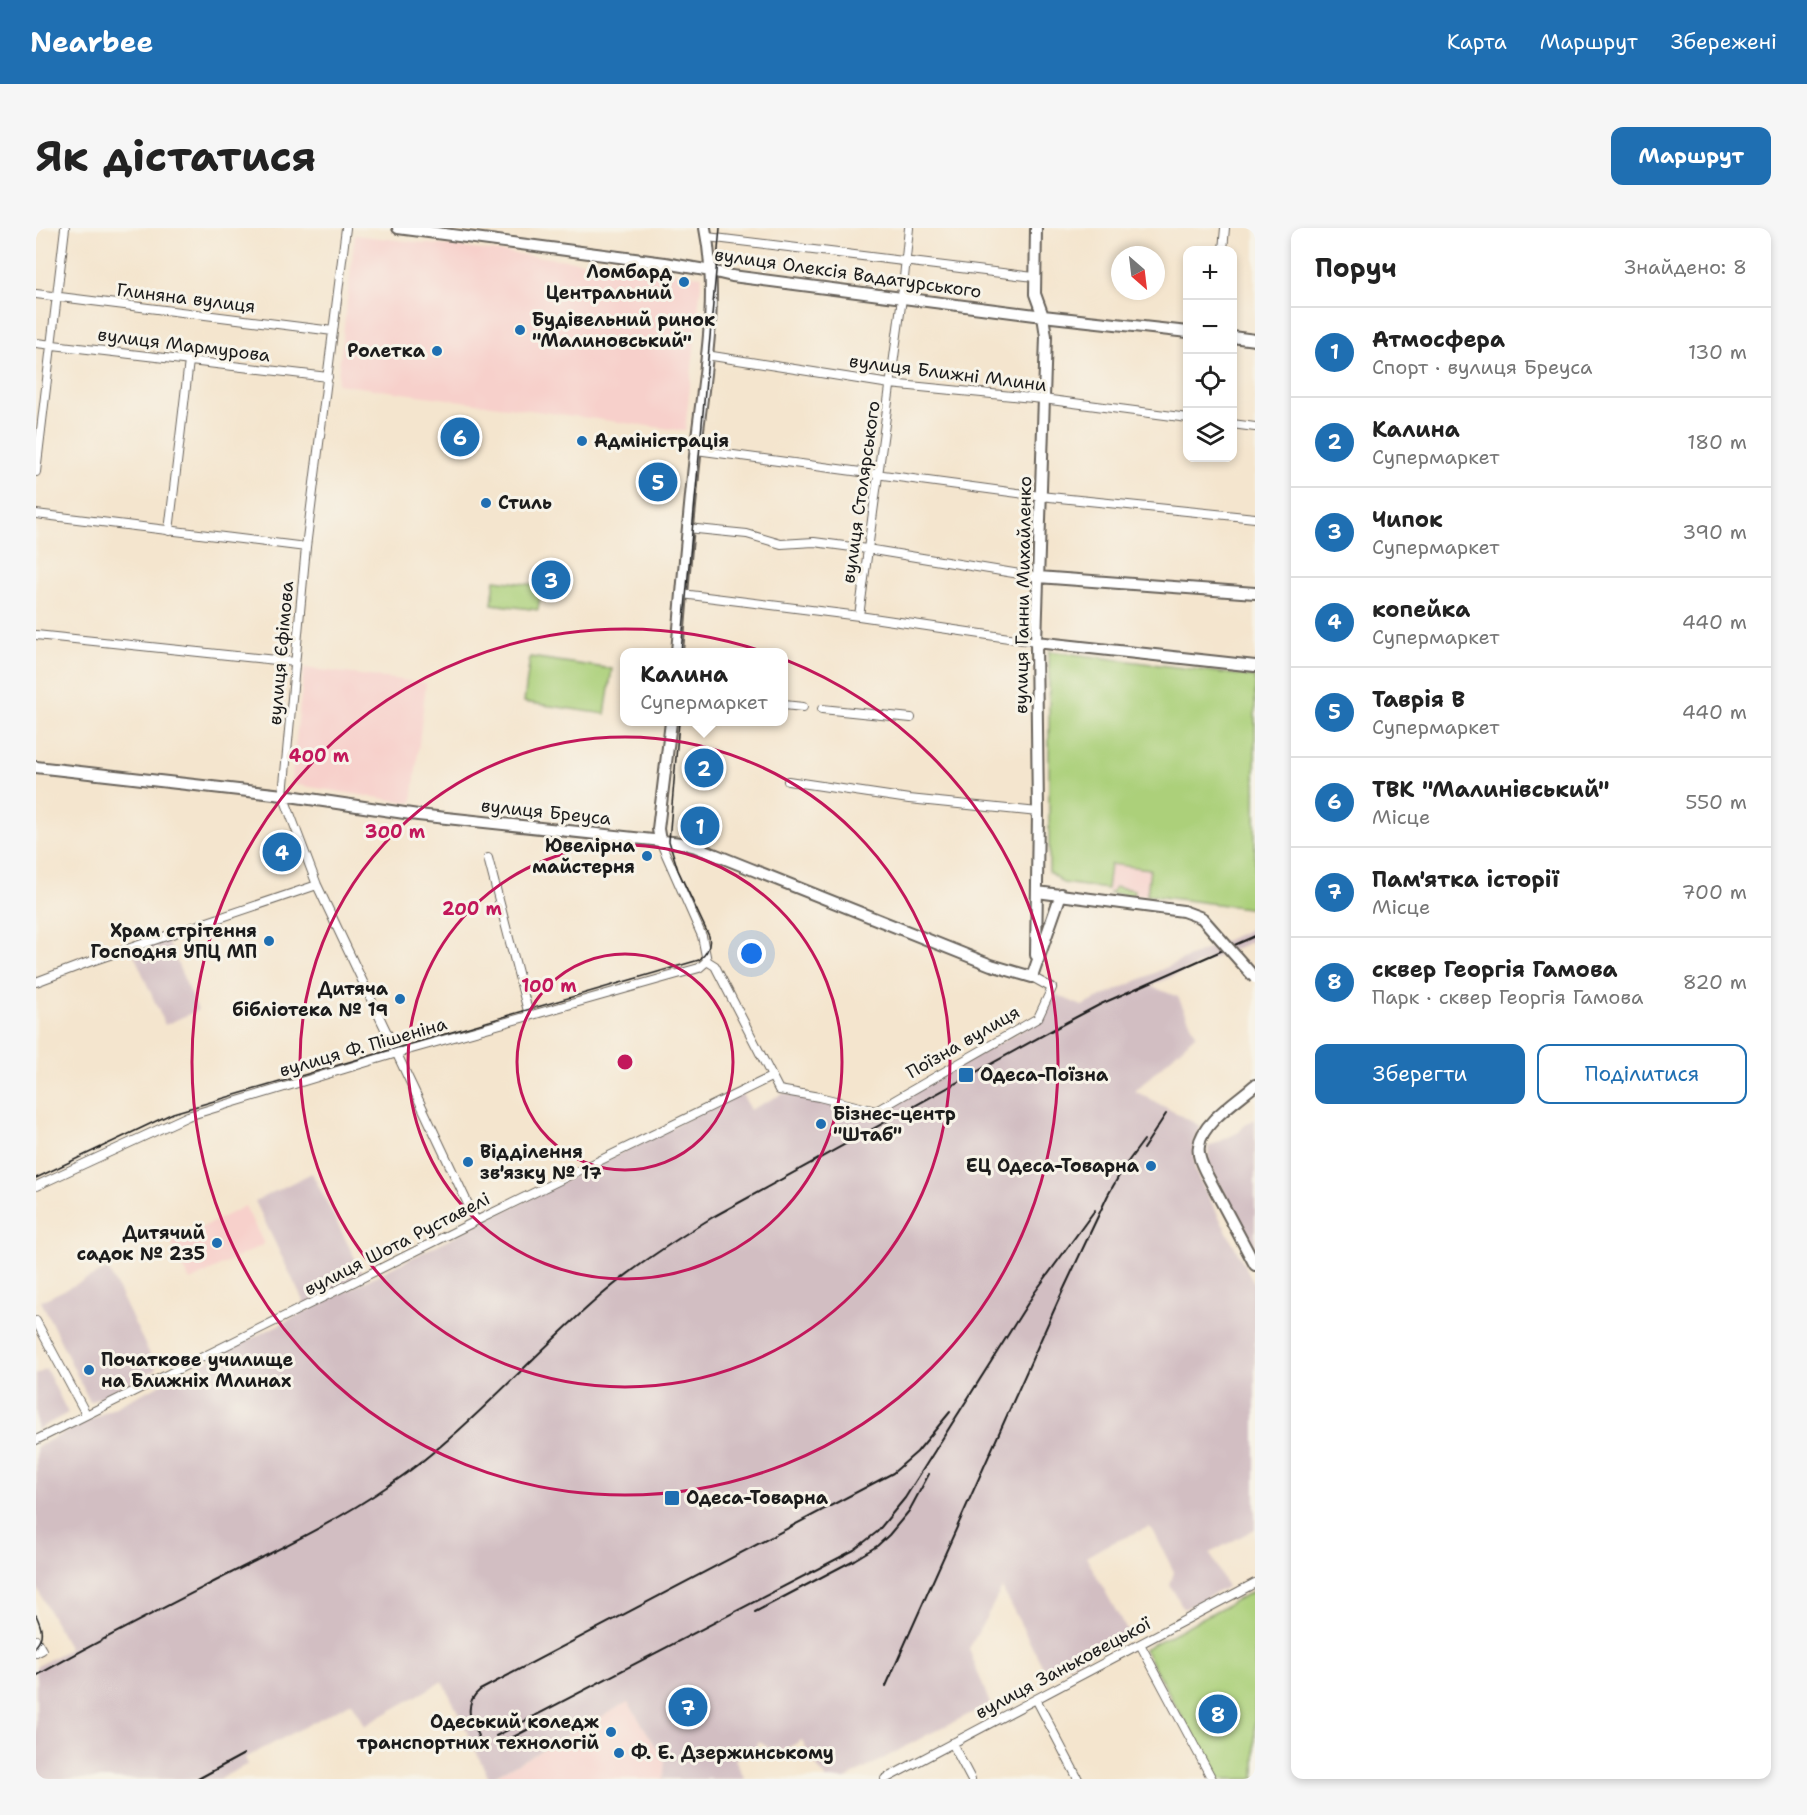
<!DOCTYPE html>
<html lang="uk">
<head>
<meta charset="utf-8">
<style>
	body { margin:0; font-family:"Shantell Sans",sans-serif; background:#f6f6f6; color:#222 }
	.controls { position:absolute; right:18px; top:18px; display:grid; overflow:hidden; border-radius:12px; box-shadow:0 3px 9px #0003 }
	.controls button { width:54px; height:54px; display:grid; place-items:center; padding:0; border:0; border-bottom:2px solid #e0e0e0; background:#fff; color:#222; font:30px sans-serif }
	.compass { position:absolute; left:1075px; top:18px; width:54px; height:54px; border-radius:50%; background:#fff; box-shadow:0 3px 9px #0003; rotate:152deg }
	.you { position:absolute; left:716px; top:726px; width:21px; height:21px; margin:-15px; border:4px solid #fff; border-radius:50%; background:#1a73e8; box-shadow:0 0 0 9px #1a73e833 }
	.badge { display:grid; place-items:center; width:39px; height:39px; border-radius:50%; background:#1f6fb2; color:#fff; font-size:20px; font-weight:700 }
	.pin { position:absolute; translate:-50% -50%; border:3px solid #fff; box-shadow:0 2px 6px #0006 }
	.popup { position:absolute; left:584px; top:420px; width:168px; height:78px; box-sizing:border-box; display:grid; place-content:center; border-radius:12px; background:#fff; filter:drop-shadow(0 2px 4px #0005); font-size:20px; white-space:nowrap; color:#767676 }
	.popup b { font-size:22px; color:#222 }
	.popup::after { content:''; position:absolute; left:50%; top:100%; margin-left:-12px; border:12px solid transparent; border-top-color:#fff }
	.list { margin:0; padding:0; list-style:none }
	h2 { display:flex; justify-content:space-between; align-items:center; height:78px; margin:0; padding:0 24px; font-size:26px }
	h2 small { font-size:20px; font-weight:400; color:#767676 }
	.list li { display:grid; grid-template-columns:39px 1fr auto; gap:18px; align-items:center; box-sizing:border-box; height:90px; padding:0 24px; border-top:2px solid #e0e0e0 }
	.list b { display:block; font-size:22px; white-space:nowrap }
	.list p { margin:0; font-size:20px; white-space:nowrap; color:#767676 }
	.list em { font-size:20px; font-style:normal; color:#767676 }
	.actions { display:flex; gap:12px; padding:18px 24px }
	.actions a { flex:1; padding:14px 0; border:2px solid #1f6fb2; border-radius:12px; text-align:center; font-size:21px; color:#1f6fb2 }
	.actions .main { background:#1f6fb2; color:#fff }
	.icon { flex:none; width:33px; height:33px; fill:none; stroke:currentColor; stroke-width:2; stroke-linecap:round; stroke-linejoin:round }
	.map { position:relative; flex:none; width:1219px; height:1551px; overflow:hidden; border-radius:12px }
	header { display:flex; align-items:center; gap:36px; box-sizing:border-box; height:84px; padding:0 30px; background:#1f6fb2; color:#fff }
	header strong { font-size:28px }
	nav { display:flex; gap:33px; margin-inline-start:auto; font-size:21px }
	.intro { display:flex; align-items:center; justify-content:space-between; box-sizing:border-box; height:144px; padding:0 36px }
	h1 { margin:0; font-size:42px }
	.button { padding:15px 27px; border-radius:12px; background:#1f6fb2; color:#fff; font-size:21px; font-weight:700 }
	main { display:flex; gap:36px; padding:0 36px }
	aside { flex:1; background:#fff; border-radius:12px; box-shadow:0 3px 9px #0003 }
	.map>svg:first-child { display:block }
	.built { fill:#f7d0cb }
	.industrial { fill:#d2bec2 }
	.green { fill:#acd07a; stroke:#64764b; stroke-width:1.5 }
	.lines { fill:none; stroke-linecap:round; stroke-linejoin:round }
	.street-casing { stroke:#68625a; stroke-width:10 }
	.secondary-casing { stroke:#68625a; stroke-width:14 }
	.street { stroke:#fff; stroke-width:8 }
	.secondary { stroke:#fff; stroke-width:10 }
	.tram { stroke:#1c1c1c; stroke-width:1.5 }
	.rail { stroke:#1c1c1c; stroke-width:2 }
	.secondary-bridge-casing { stroke:#68625a; stroke-width:14; stroke-linecap:butt }
	.secondary-bridge { stroke:#fff; stroke-width:10 }
	.ring { fill:none; stroke:#c2185b; stroke-width:3 }
	.poi-dot { fill:#1f6fb2; stroke:#f7f3e8; stroke-width:2 }
	.labels { text-anchor:middle; stroke-width:6; stroke-linejoin:round; paint-order:stroke }
	.poi-label { font-size:18px; font-weight:bold; fill:#1c1c1c; stroke:#f7f3e8; text-anchor:start }
	.street-label { font-size:18px; fill:#1c1c1c; stroke:#f7f3e8 }
	.centre { fill:#c2185b; stroke:#f7f3e8; stroke-width:3 }
	.ring-label { font-size:18px; text-anchor:middle; font-weight:bold; fill:#c2185b; stroke:#f7f3e8; stroke-width:6; stroke-linejoin:round; paint-order:stroke }
</style>
</head>
<body>
<header>
<strong>Nearbee</strong>
<nav><a>Карта</a><a>Маршрут</a><a>Збережені</a></nav>
</header>
<div class="intro"><h1>Як дістатися</h1><a class="button">Маршрут</a></div>
<main>
<div class="map">
<svg width="1219" height="1551" viewBox="0 0 1219 1551">
	<rect width="100%" height="100%" fill="#f7f3e8"/>
	<filter id="ink" filterUnits="userSpaceOnUse"><feTurbulence type="fractalNoise" baseFrequency=".0167" numOctaves="2"/><feDisplacementMap in="SourceGraphic" scale="12" xChannelSelector="R" yChannelSelector="G"/><feConvolveMatrix kernelMatrix="1 2 1 2 8 2 1 2 1" color-interpolation-filters="sRGB"/></filter>
	<filter id="wash" filterUnits="userSpaceOnUse"><feTurbulence type="fractalNoise" baseFrequency=".008" numOctaves="4" result="noise"/><feDisplacementMap in="SourceGraphic" scale="24" xChannelSelector="R" yChannelSelector="G"/><feGaussianBlur stdDeviation="1.35" result="paint"/><feColorMatrix in="noise" values="0 0 0 0 0 0 0 0 0 0 0 0 0 0 0 0 0 1.4 0 .05"/><feComposite in="paint" operator="in"/></filter>
	<g filter="url(#wash)">
		<rect width="100%" height="100%" fill="#f4e5ce"/>
		<path class="built" d="M319,7L666,48L649,203L301,156Z
			M268,440L390,455L376,575L255,556Z
			M1074,636L1115,641L1111,667L1096,668L1074,665L1071,661Z
			M209,978L228,1016L154,1053L135,1015Z
			M592,1474L629,1534L627,1551H467L463,1546Z"/>
		<path class="industrial" d="M1219,699V712L1115,758L1142,769L1160,806L1099,863L1164,898L1157,914L1159,943L1219,1057V1301L1174,1325L1191,1359L1148,1381L1134,1357L1138,1344L1117,1302L1113,1299L1067,1319L1050,1329L1094,1408L1011,1447L966,1360L933,1421L954,1476L891,1507L810,1551H790L778,1535L766,1512L745,1524L735,1522L723,1513L718,1523L699,1531L709,1551H627L629,1533L592,1474L453,1551L407,1453L328,1498L316,1474L209,1530L212,1536L183,1551H0V1439L33,1421L0,1358V1219L705,864L714,882L748,865L839,886L1004,792L1019,766L1046,778Z
			M130,710L162,782L129,797L96,722Z
			M1219,891V1021L1173,936L1172,919L1203,904L1208,898Z
			M276,945L328,1048L269,1077L219,973Z
			M72,1041L121,1141L54,1174L5,1073Z
			M10,1141L32,1185L0,1202V1147Z"/>
		<path class="green" d="M459,352L506,358L502,382L456,376Z
			M1013,423L1219,449V681L1111,667L1114,641L1074,636L1071,661L1027,655L1013,644Z
			M494,429L576,441L569,486L488,474Z
			M1080,659L1098,662V666L1096,668L1074,665Z
			M1219,1362V1551H1181L1108,1421Z"/>
	</g>
	<g filter="url(#ink)">
		<g class="lines">
			<defs>
				<path id="street" d="M310,0L270,319L247,567L281,657L440,993
					M671,9L998,49
					M1187,22L1189,0
					M0,66L297,103
					M0,115L292,149
					M670,127L854,156L1007,171L1152,190
					M1196,196L1219,199
					M660,222L1004,268L1219,290
					M0,244L29,0
					M0,286L270,319
					M651,300L711,306L745,316L778,314L831,321L1002,349
					M133,303L153,133
					M646,366L823,388L1000,414
					M823,388L866,70L873,0
					M0,407L259,434
					M748,477L767,479
					M786,481L875,490
					M752,553L873,571L1002,584
					M624,613L666,708L671,733L679,738L743,862L783,869L840,883L1002,790L1016,760L996,749
					M452,630L493,787
					M0,754L53,734L281,657
					M0,958L152,888L361,825L663,740L671,733
					M0,1093L50,1186
					M0,1212L440,993L735,849
					M0,1412L6,1422L0,1425
					M1104,1416L1176,1551
					M1000,1471L1042,1551
					M916,1515L935,1551
					M849,1551L1219,1355"/>
				<path id="secondary" d="M362,0L629,35L675,43L696,48L1007,88L1152,104
					M1196,109L1219,112
					M1002,349L1219,365
					M1000,414L1219,438
					M641,424C647,353 653,281 661,210C669,141 683,69 669,0
					M0,539L247,567L382,587L645,615L660,619L955,737L996,749L1025,666
					M624,613L622,601L635,494
					M1001,664L1147,683L1166,690
					M1000,727L1002,584L1000,414L1010,108L1007,88L999,66L1000,0
					M1219,857C1202,872 1165,895 1163,918C1161,927 1166,937 1170,945L1219,1037"/>
			</defs>
			<use href="#street" class="street-casing"/>
			<use href="#secondary" class="secondary-casing"/>
			<use href="#street" class="street"/>
			<use href="#secondary" class="secondary"/>
			<path class="tram" d="M645,424L684,0
				M0,950L137,885L663,732C671,726 675,718 673,708L642,642L633,613L643,494
				M0,1387C5,1398 9,1408 0,1418"/>
			<path class="rail" d="M1107,921L1130,886
				M719,1384L818,1332L841,1318L853,1307L873,1283L893,1246
				M0,1448C67,1410 137,1375 205,1340C255,1315 306,1290 352,1258C427,1208 485,1139 552,1079C590,1044 633,1016 677,989L1031,794L1065,776L1219,708
				M850,1458L1023,1071L1072,967L1088,939L1108,912
				M460,1508L818,1322L841,1304L869,1270L999,1064L1059,982
				M466,1515L506,1494
				M448,1520C439,1501 423,1479 444,1462L857,1245L881,1224L914,1184
				M162,1551L208,1526"/>
			<defs>
				<path id="secondary-bridge" d="M1166,690L1219,750"/>
			</defs>
			<use href="#secondary-bridge" class="secondary-bridge-casing"/>
			<use href="#secondary-bridge" class="secondary-bridge"/>
		</g>
	</g>
	<g class="ring">
		<circle cx="589" cy="834" r="108"/>
		<circle cx="589" cy="834" r="217"/>
		<circle cx="589" cy="834" r="325"/>
		<circle cx="589" cy="834" r="433"/>
	</g>
	<g class="poi-dot">
		<circle cx="648" cy="54" r="6"/>
		<circle cx="484" cy="102" r="6"/>
		<circle cx="401" cy="123" r="6"/>
		<circle cx="546" cy="213" r="6"/>
		<circle cx="450" cy="275" r="6"/>
		<circle cx="611" cy="628" r="6"/>
		<circle cx="233" cy="713" r="6"/>
		<circle cx="364" cy="771" r="6"/>
		<rect x="922" y="839" width="16" height="16" rx="3"/>
		<circle cx="785" cy="896" r="6"/>
		<circle cx="432" cy="934" r="6"/>
		<circle cx="1115" cy="938" r="6"/>
		<circle cx="181" cy="1015" r="6"/>
		<circle cx="53" cy="1142" r="6"/>
		<rect x="628" y="1262" width="16" height="16" rx="3"/>
		<circle cx="575" cy="1504" r="6"/>
		<circle cx="583" cy="1525" r="6"/>
	</g>
	<g class="labels">
		<g class="poi-label">
			<text x="636" y="50" text-anchor="end">Ломбард<tspan x="636" dy="21">Центральний</tspan></text>
			<text x="496" y="98">Будівельний ринок<tspan x="496" dy="21">"Малиновський"</tspan></text>
			<text x="389" y="129" text-anchor="end">Ролетка</text>
			<text x="558" y="219">Адміністрація</text>
			<text x="462" y="281">Стиль</text>
			<text x="599" y="624" text-anchor="end">Ювелірна<tspan x="599" dy="21">майстерня</tspan></text>
			<text x="221" y="709" text-anchor="end">Храм стрітення<tspan x="221" dy="21">Господня УПЦ МП</tspan></text>
			<text x="352" y="767" text-anchor="end">Дитяча<tspan x="352" dy="21">бібліотека № 19</tspan></text>
			<text x="944" y="853">Одеса-Поїзна</text>
			<text x="797" y="892">Бізнес-центр<tspan x="797" dy="21">"Штаб"</tspan></text>
			<text x="444" y="930">Відділення<tspan x="444" dy="21">зв'язку № 17</tspan></text>
			<text x="1103" y="944" text-anchor="end">ЕЦ Одеса-Товарна</text>
			<text x="169" y="1011" text-anchor="end">Дитячий<tspan x="169" dy="21">садок № 235</tspan></text>
			<text x="65" y="1138">Початкове училище<tspan x="65" dy="21">на Ближніх Млинах</tspan></text>
			<text x="650" y="1276">Одеса-Товарна</text>
			<text x="563" y="1500" text-anchor="end">Одеський коледж<tspan x="563" dy="21">транспортних технологій</tspan></text>
			<text x="595" y="1531">Ф. Е. Дзержинському</text>
		</g>
		<g class="street-label">
			<text transform="translate(812 45) rotate(8)" y="6">вулиця Олексія Вадатурського</text>
			<text transform="translate(150 70) rotate(7)" y="6">Глиняна вулиця</text>
			<text transform="translate(148 117) rotate(7)" y="6">вулиця Мармурова</text>
			<text transform="translate(912 145) rotate(7)" y="6">вулиця Ближні Млини</text>
			<text transform="translate(825 264) rotate(-82)" y="6">вулиця Столярського</text>
			<text transform="translate(987 367) rotate(-89)" y="6">вулиця Ганни Михайленко</text>
			<text transform="translate(245 425) rotate(-85)" y="6">вулиця Єфімова</text>
			<text transform="translate(510 584) rotate(6)" y="6">вулиця Бреуса</text>
			<text transform="translate(927 814) rotate(-30)" y="6">Поїзна вулиця</text>
			<text transform="translate(327 819) rotate(-16)" y="6">вулиця Ф. Пішеніна</text>
			<text transform="translate(361 1016) rotate(-27)" y="6">вулиця Шота Руставелі</text>
			<text transform="translate(1027 1440) rotate(-28)" y="6">вулиця Заньковецької</text>
		</g>
	</g>
	<circle cx="589" cy="834" r="9" class="centre"/>
	<g class="ring-label">
		<text x="283" y="534">400 m</text>
		<text x="359" y="610">300 m</text>
		<text x="436" y="687">200 m</text>
		<text x="513" y="764">100 m</text>
	</g>
</svg>
<div class="controls">
<button>+</button>
<button>−</button>
<button><svg class="icon" aria-label="locate" viewBox="0 0 24 24"><circle cx="12" cy="12" r="6"/><path d="M12 2v4M12 18v4M2 12h4M18 12h4"/></svg></button>
<button><svg class="icon" aria-label="layers" viewBox="0 0 24 24"><path d="M12 4l9 5-9 5-9-5zM3 14l9 5 9-5"/></svg></button>
</div>
<svg class="compass" viewBox="-18 -18 36 36"><path d="M0-13l5 13h-10z" fill="#e53935"/><path d="M0 13l5-13h-10z" fill="#767676"/></svg>
<div class="you"></div>
<div class="pin badge" style="left:664px;top:598px">1</div>
<div class="pin badge" style="left:668px;top:540px">2</div>
<div class="popup"><b>Калина</b>Супермаркет</div>
<div class="pin badge" style="left:515px;top:352px">3</div>
<div class="pin badge" style="left:246px;top:624px">4</div>
<div class="pin badge" style="left:622px;top:254px">5</div>
<div class="pin badge" style="left:424px;top:209px">6</div>
<div class="pin badge" style="left:652px;top:1479px">7</div>
<div class="pin badge" style="left:1182px;top:1486px">8</div>
</div>
<aside>
<h2>Поруч<small>Знайдено: 8</small></h2>
<ul class="list">
<li><span class="badge">1</span><div><b>Атмосфера</b><p>Спорт · вулиця Бреуса</p></div><em>130 m</em></li>
<li><span class="badge">2</span><div><b>Калина</b><p>Супермаркет</p></div><em>180 m</em></li>
<li><span class="badge">3</span><div><b>Чипок</b><p>Супермаркет</p></div><em>390 m</em></li>
<li><span class="badge">4</span><div><b>копейка</b><p>Супермаркет</p></div><em>440 m</em></li>
<li><span class="badge">5</span><div><b>Таврія В</b><p>Супермаркет</p></div><em>440 m</em></li>
<li><span class="badge">6</span><div><b>ТВК &quot;Малинівський&quot;</b><p>Місце</p></div><em>550 m</em></li>
<li><span class="badge">7</span><div><b>Пам'ятка історії</b><p>Місце</p></div><em>700 m</em></li>
<li><span class="badge">8</span><div><b>сквер Георгія Гамова</b><p>Парк · сквер Георгія Гамова</p></div><em>820 m</em></li>
</ul>
<div class="actions"><a class="main">Зберегти</a><a>Поділитися</a></div>
</aside>
</main>
</body>
</html>
